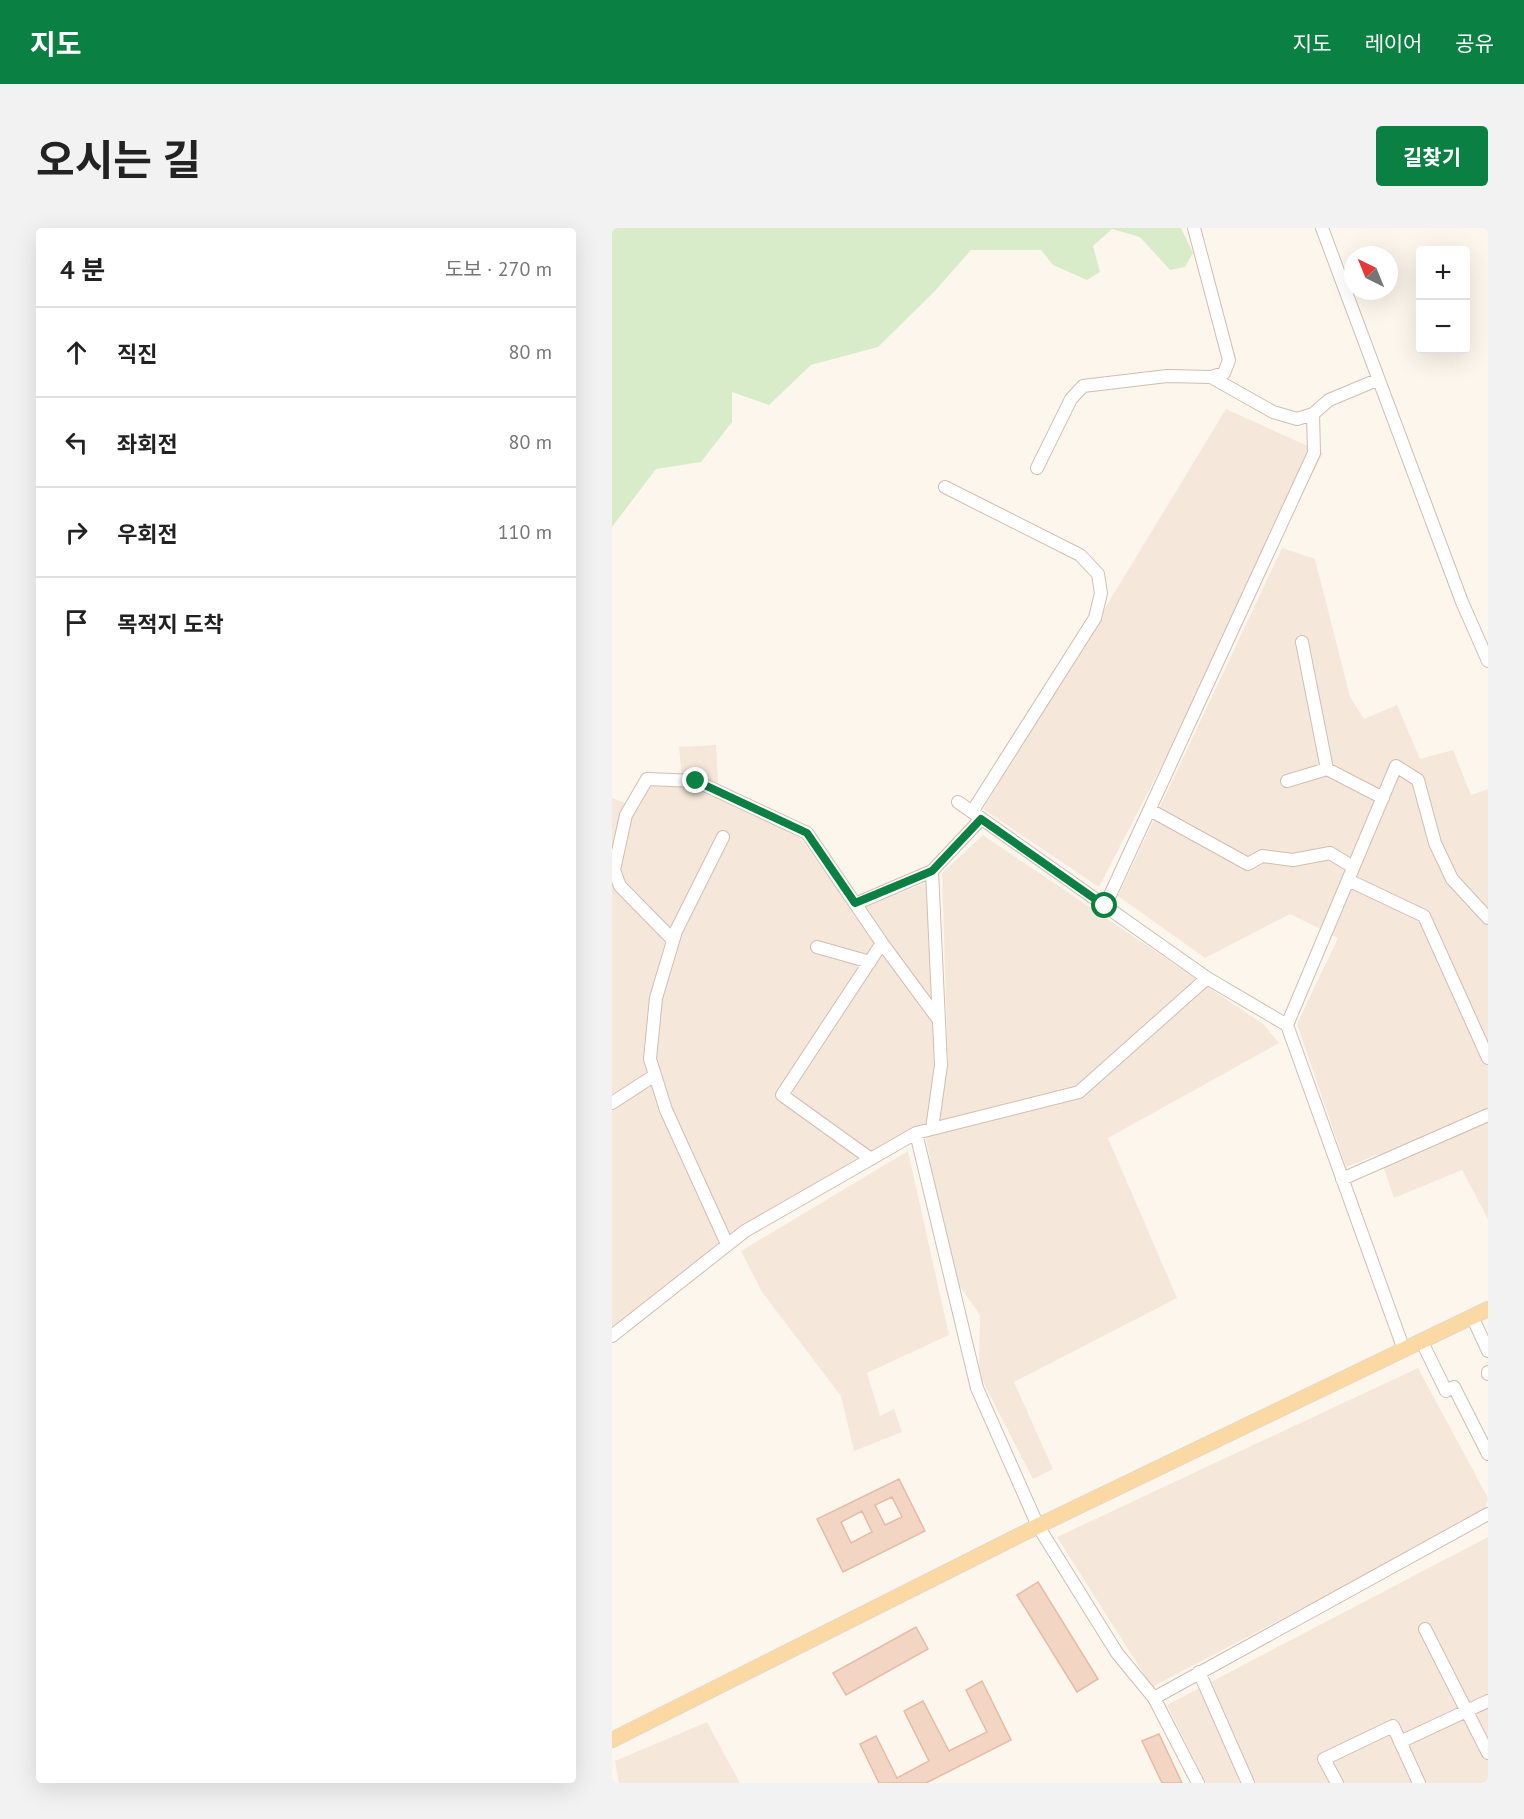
<!DOCTYPE html>
<html lang="ko">
<head>
<meta charset="utf-8">
<style>
	body { margin:0; font-family:"PT Sans","Noto Sans KR",sans-serif; background:#f2f2f2; color:#222 }
	.controls { position:absolute; right:18px; top:18px; display:grid; overflow:hidden; border-radius:6px; box-shadow:0 6px 24px #0002 }
	.controls button { width:54px; height:54px; display:grid; place-items:center; padding:0; border:0; border-bottom:2px solid #e0e0e0; background:#fff; color:#222; font:30px sans-serif }
	.compass { position:absolute; left:732px; top:18px; width:54px; height:54px; border-radius:50%; background:#fff; box-shadow:0 6px 24px #0002; rotate:317deg }
	.stop { position:absolute; width:18px; height:18px; margin:-14px; border:4px solid #0b8043; border-radius:50%; background:#fff }
	.stop.end { background:#0b8043; border-color:#fff; box-shadow:0 2px 6px #0008 }
	.list { margin:0; padding:0; list-style:none }
	h2 { display:flex; justify-content:space-between; align-items:center; height:78px; margin:0; padding:0 24px; font-size:26px }
	h2 small { font-size:20px; font-weight:400; color:#767676 }
	.list li { display:grid; grid-template-columns:39px 1fr auto; gap:18px; align-items:center; box-sizing:border-box; height:90px; padding:0 24px; border-top:2px solid #e0e0e0 }
	.list b { display:block; font-size:22px; white-space:nowrap }
	.list em { font-size:20px; font-style:normal; color:#767676 }
	.icon { flex:none; width:33px; height:33px; fill:none; stroke:currentColor; stroke-width:2; stroke-linecap:round; stroke-linejoin:round }
	.map { position:relative; flex:none; width:876px; height:1555px; overflow:hidden; border-radius:6px }
	header { display:flex; align-items:center; gap:36px; box-sizing:border-box; height:84px; padding:0 30px; background:#0b8043; color:#fff }
	header strong { font-size:28px }
	nav { display:flex; gap:33px; margin-inline-start:auto; font-size:21px }
	.intro { display:flex; align-items:center; justify-content:space-between; box-sizing:border-box; height:144px; padding:0 36px }
	h1 { margin:0; font-size:42px }
	.button { padding:15px 27px; border-radius:6px; background:#0b8043; color:#fff; font-size:21px; font-weight:700 }
	main { display:flex; gap:36px; padding:0 36px }
	aside { flex:1; background:#fff; border-radius:6px; box-shadow:0 6px 24px #0002 }
	.map>svg:first-child { display:block }
	.residential { fill:#f5e8da }
	.green { fill:#d8ecc9 }
	.building { fill:#f3d5c3; stroke:#e6bba3; stroke-width:1.5; fill-rule:evenodd }
	.lines { fill:none; stroke-linecap:round; stroke-linejoin:round }
	.minor-casing { stroke:#d1beb0; stroke-width:14 }
	.major-casing { stroke:#dad1cd; stroke-width:16 }
	.minor { stroke:#fff; stroke-width:12 }
	.major { stroke:#fbd9a5; stroke-width:15 }
	.route { stroke:#0b8043; stroke-width:8 }
</style>
</head>
<body>
<header>
<strong>지도</strong>
<nav><a>지도</a><a>레이어</a><a>공유</a></nav>
</header>
<div class="intro"><h1>오시는 길</h1><a class="button">길찾기</a></div>
<main>
<aside>
<h2>4 분<small>도보 · 270 m</small></h2>
<ul class="list">
<li><svg class="icon" aria-label="ahead" viewBox="0 0 24 24"><path d="M12 20V5M6 11l6-6 6 6"/></svg><div><b>직진</b></div><em>80 m</em></li>
<li><svg class="icon" aria-label="left" viewBox="0 0 24 24"><path d="M17 20v-9H6M10 6l-5 5 5 5"/></svg><div><b>좌회전</b></div><em>80 m</em></li>
<li><svg class="icon" aria-label="right" viewBox="0 0 24 24"><path d="M7 20v-9h11M14 6l5 5-5 5"/></svg><div><b>우회전</b></div><em>110 m</em></li>
<li><svg class="icon" aria-label="arrive" viewBox="0 0 24 24"><path d="M6 21V4h12l-3 4 3 4H6"/></svg><div><b>목적지 도착</b></div></li>
</ul>
</aside>
<div class="map">
<svg width="876" height="1555" viewBox="0 0 876 1555">
	<rect width="100%" height="100%" fill="#fdf6ec"/>
	<path class="residential" d="M614,181L711,225L487,659L371,581Z
		M670,320L703,331L738,469L752,491L785,477L808,531L841,522L859,567L876,561V991L850,942L782,970L767,926L734,939L685,796L726,710L678,686L593,730L506,668Z
		M104,517L107,569L188,610L242,683L316,654L323,833L315,896L132,997L0,1101V570L27,580L38,557L71,559L67,519Z
		M371,607L651,796L667,815L496,910L565,1070L402,1154L441,1241L421,1251L367,1146L368,1087L339,1046L314,910L324,906L336,839L330,645Z
		M296,923L337,1107L255,1145L268,1188L282,1181L290,1204L242,1223L229,1168L150,1064L129,1023Z
		M806,1140L876,1270L872,1285L540,1459L445,1309Z
		M876,1309V1555H594L555,1477Z
		M95,1494L128,1555H7L3,1533Z"/>
	<path class="green" d="M0,0H569L581,25L573,39L558,42L528,9L500,1L481,18L488,44L475,52L441,37L429,22H359L322,64L266,119L199,137L157,177L120,164V194L89,234L44,241L0,299Z"/>
	<path class="building" d="M287,1251L313,1303L231,1344L205,1291ZM280,1269L290,1289L273,1297L263,1277ZM250,1283L260,1304L239,1315L229,1294Z
		M426,1354L486,1451L465,1464L405,1367Z
		M304,1399L316,1421L234,1467L221,1445Z
		M370,1453L399,1512L314,1555H267L248,1516L264,1508L285,1550L317,1533L292,1483L311,1473L337,1523L375,1504L354,1462Z
		M547,1506L570,1555H550L530,1513Z"/>
	<g class="lines">
		<defs>
			<path id="minor" d="M710,0L850,374L876,433
				M599,149L661,184L685,191L701,186
				M425,240L459,171L471,158L555,148L599,149L612,145L617,132L582,0
				M333,259L468,327L486,346L489,365L483,390L360,584
				M690,414L715,541
				M675,553L715,541L771,570
				M346,574L595,750
				M538,582L636,636L650,628L681,632L718,625L741,639
				M111,609L64,703L44,770L38,831L54,882L115,1016
				M736,652L812,688L876,830
				M243,676L320,643
				M493,678L702,225L701,186L717,172L765,152
				M61,712L8,658L2,642L14,587L35,551L84,553L195,605L270,715
				M205,719L258,734
				M675,797L784,538L806,552L823,615L840,651L876,690
				M0,875L43,847
				M320,901L329,837L320,643L369,591
				M304,905L365,1160L426,1298L505,1425L542,1470L586,1555
				M259,931L170,867L270,715L326,791
				M730,951L876,887
				M860,1088L876,1123
				M0,1108L133,1003L304,905L467,864L595,750L675,797L792,1122
				M810,1114L834,1163L842,1159L876,1226
				M876,1144V1146
				M813,1401L876,1525
				M587,1444L636,1555
				M542,1470L876,1286
				M788,1514L876,1473
				M725,1555L712,1531L781,1498L807,1555"/>
			<path id="major" d="M0,1512L426,1298L876,1081"/>
		</defs>
		<use href="#minor" class="minor-casing"/>
		<use href="#major" class="major-casing"/>
		<use href="#minor" class="minor"/>
		<use href="#major" class="major"/>
	</g>
	<g class="lines">
		<path class="route" d="M84,553L195,605L243,675L320,643L369,591L493,678"/>
	</g>
</svg>
<div class="controls">
<button>+</button>
<button>−</button>
</div>
<svg class="compass" viewBox="-18 -18 36 36"><path d="M0-13l5 13h-10z" fill="#e53935"/><path d="M0 13l5-13h-10z" fill="#767676"/></svg>
<div class="stop" style="left:493px;top:678px"></div>
<div class="stop end" style="left:84px;top:553px"></div>
</div>
</main>
</body>
</html>
